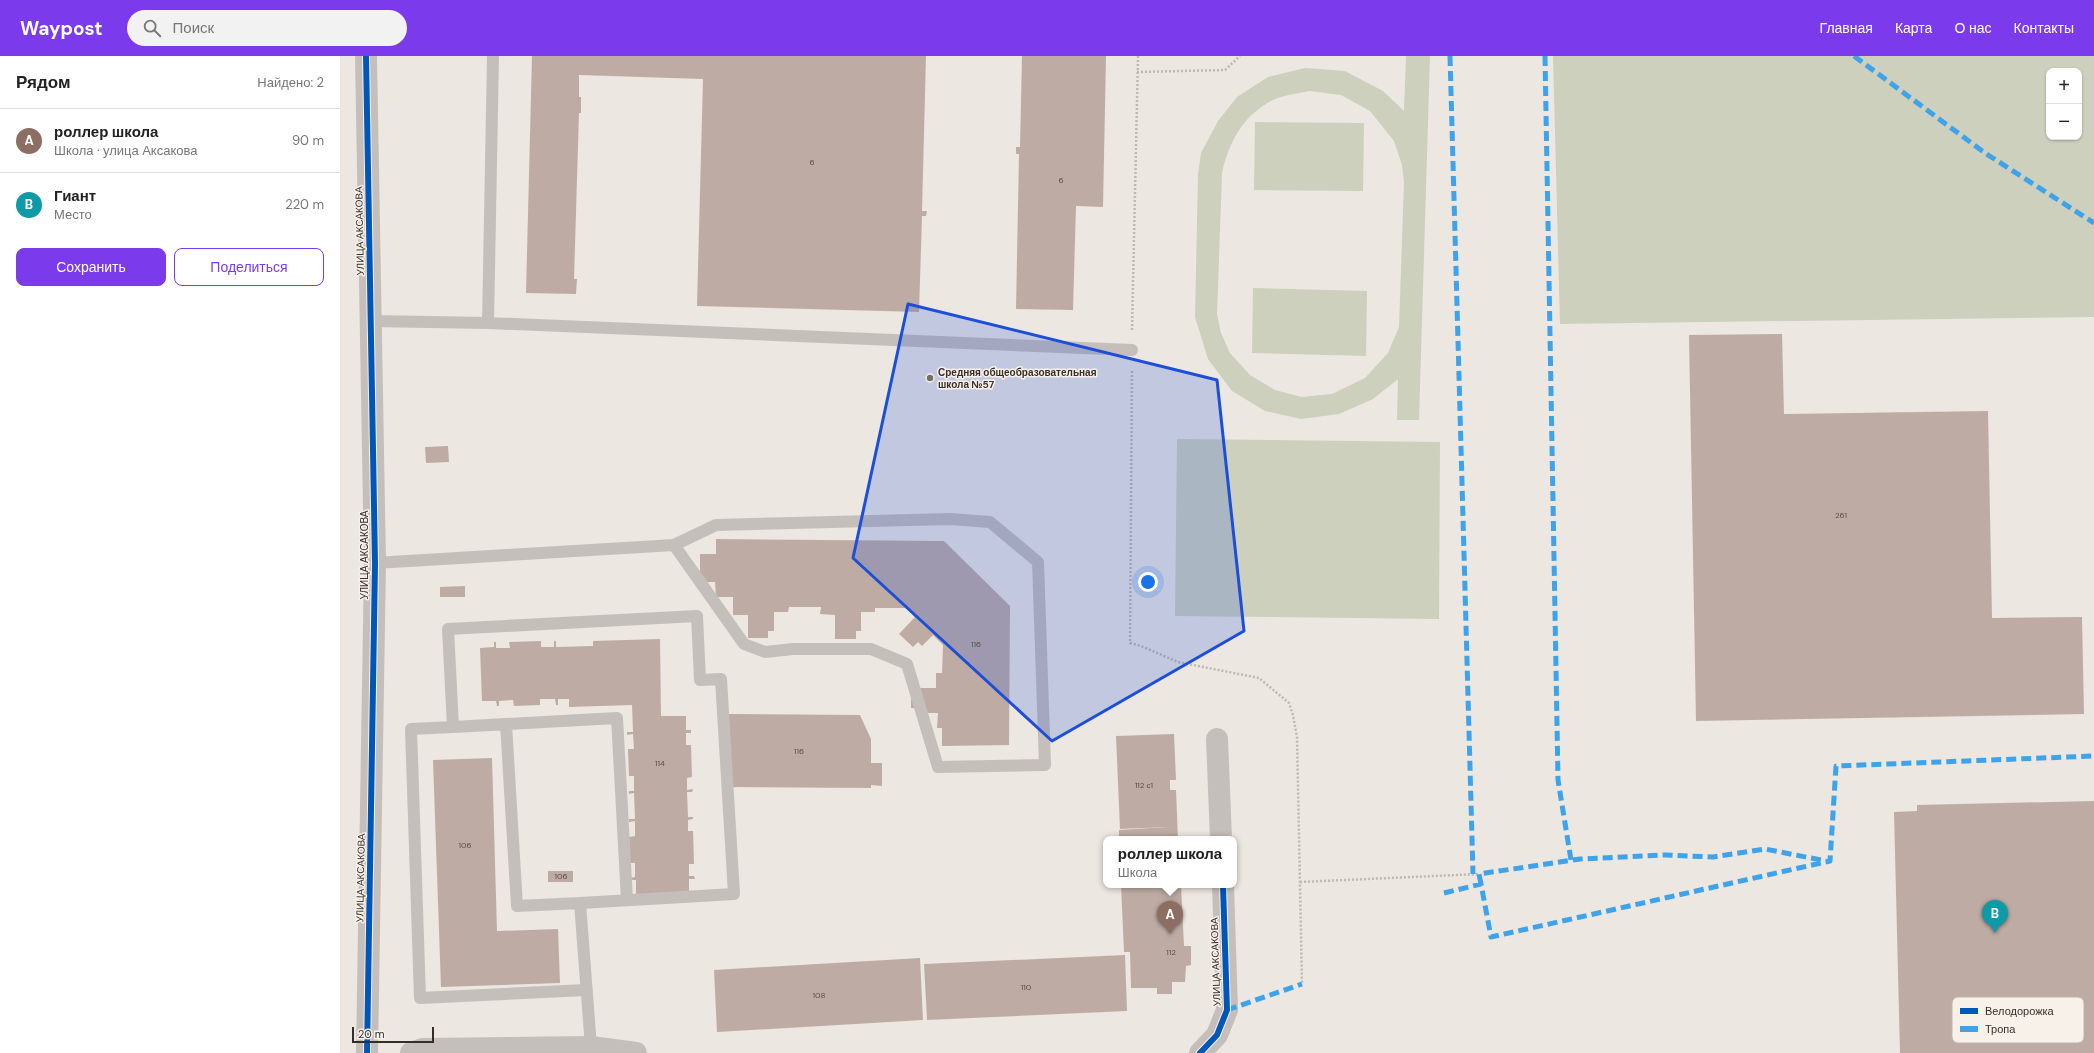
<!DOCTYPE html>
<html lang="ru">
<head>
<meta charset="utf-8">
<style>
	body { margin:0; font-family:"DM Sans",sans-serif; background:#f2f2f2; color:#222 }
	.controls { position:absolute; right:12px; top:12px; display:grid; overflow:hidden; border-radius:8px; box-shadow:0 1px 3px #0004 }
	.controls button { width:36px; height:36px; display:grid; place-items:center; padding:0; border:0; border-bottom:1px solid #e0e0e0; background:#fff; color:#222; font:20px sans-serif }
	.scale { position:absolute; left:12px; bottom:10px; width:82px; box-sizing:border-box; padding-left:4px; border:2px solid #362d29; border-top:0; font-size:11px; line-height:14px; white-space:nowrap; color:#362d29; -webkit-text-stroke:3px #f8f1e9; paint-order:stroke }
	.you { position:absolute; left:808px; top:526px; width:14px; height:14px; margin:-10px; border:3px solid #fff; border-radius:50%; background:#1a73e8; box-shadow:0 0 0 6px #1a73e833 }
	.badge { display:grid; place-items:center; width:26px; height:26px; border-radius:50%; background:#7c3aed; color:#fff; font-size:13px; font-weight:700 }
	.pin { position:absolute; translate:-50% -33px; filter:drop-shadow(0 1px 2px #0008) }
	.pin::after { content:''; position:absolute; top:21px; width:14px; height:12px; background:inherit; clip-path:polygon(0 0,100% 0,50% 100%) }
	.popup { position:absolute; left:763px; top:780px; width:134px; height:52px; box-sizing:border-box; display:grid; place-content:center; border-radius:8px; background:#fff; filter:drop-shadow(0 1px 3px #0005); font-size:13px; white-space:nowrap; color:#767676 }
	.popup b { font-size:15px; color:#222 }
	.popup::after { content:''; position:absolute; left:50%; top:100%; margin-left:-8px; border:8px solid transparent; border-top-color:#fff }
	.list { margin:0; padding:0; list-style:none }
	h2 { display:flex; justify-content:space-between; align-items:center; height:52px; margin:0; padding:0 16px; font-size:17px }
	h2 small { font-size:13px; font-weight:400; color:#767676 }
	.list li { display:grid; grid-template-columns:26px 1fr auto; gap:12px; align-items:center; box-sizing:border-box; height:64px; padding:0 16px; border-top:1px solid #e0e0e0 }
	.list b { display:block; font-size:15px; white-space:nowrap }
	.list p { margin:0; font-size:13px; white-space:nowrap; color:#767676 }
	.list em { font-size:13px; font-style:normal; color:#767676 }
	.actions { display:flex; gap:8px; padding:12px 16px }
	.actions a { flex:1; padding:9px 0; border:1px solid #7c3aed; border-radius:8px; text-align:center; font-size:14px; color:#7c3aed }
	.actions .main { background:#7c3aed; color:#fff }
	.icon { flex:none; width:22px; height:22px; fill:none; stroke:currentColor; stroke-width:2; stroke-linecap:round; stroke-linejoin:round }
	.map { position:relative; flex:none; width:1754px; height:997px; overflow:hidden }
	header { display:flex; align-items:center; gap:24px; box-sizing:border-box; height:56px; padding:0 20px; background:#7c3aed; color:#fff }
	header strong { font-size:19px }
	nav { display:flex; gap:22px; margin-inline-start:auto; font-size:14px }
	.search { width:280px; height:36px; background:#f2f2f2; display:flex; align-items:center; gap:10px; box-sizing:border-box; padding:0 14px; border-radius:22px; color:#767676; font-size:15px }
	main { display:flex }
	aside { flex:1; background:#fff }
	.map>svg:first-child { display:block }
	.green { fill:#cdd0bc; fill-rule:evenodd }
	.building { fill:#beaca4 }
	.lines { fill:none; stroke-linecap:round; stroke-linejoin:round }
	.path { stroke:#beb8b3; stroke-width:2.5; stroke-dasharray:2 2; stroke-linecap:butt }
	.service { stroke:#c5bfbb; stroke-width:12 }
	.minor { stroke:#c5bfbb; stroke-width:22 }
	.tertiary { stroke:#c5bfbb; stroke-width:22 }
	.quiet { stroke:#3fa3eb; stroke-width:5; stroke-dasharray:10 5; stroke-linecap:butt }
	.cycleway-casing { stroke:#f8f1e9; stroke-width:8 }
	.cycleway { stroke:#0057b8; stroke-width:6 }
	.marked { fill:#1d4ed8; fill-opacity:0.2; stroke:#1d4ed8; stroke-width:3; stroke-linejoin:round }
	.poi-dot { fill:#766e69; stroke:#f8f1e9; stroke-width:1.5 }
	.labels { text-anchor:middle; stroke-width:3; stroke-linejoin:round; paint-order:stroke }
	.number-label { font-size:8px; fill:#584d48 }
	.street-label { font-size:10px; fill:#362d29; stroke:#f8f1e9 }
	.poi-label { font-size:10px; font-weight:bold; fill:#362d29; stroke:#f8f1e9; text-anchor:start }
	.key { fill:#f8f1e9; stroke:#beb6af; stroke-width:1 }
	.key-label { font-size:11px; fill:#362d29 }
</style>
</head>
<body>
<header>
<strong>Waypost</strong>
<div class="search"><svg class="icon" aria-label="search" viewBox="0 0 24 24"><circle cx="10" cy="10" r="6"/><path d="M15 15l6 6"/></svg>Поиск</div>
<nav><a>Главная</a><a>Карта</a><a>О нас</a><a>Контакты</a></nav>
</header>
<main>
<aside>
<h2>Рядом<small>Найдено: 2</small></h2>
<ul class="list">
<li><span class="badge" style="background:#8d6e63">A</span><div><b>роллер школа</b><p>Школа · улица Аксакова</p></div><em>90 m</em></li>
<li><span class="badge" style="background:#0f9aa8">B</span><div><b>Гиант</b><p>Место</p></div><em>220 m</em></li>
</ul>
<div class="actions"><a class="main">Сохранить</a><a>Поделиться</a></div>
</aside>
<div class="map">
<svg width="1754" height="997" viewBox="0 0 1754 997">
	<rect width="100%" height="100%" fill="#ece7e1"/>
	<path class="green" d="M1066,0H1090L1079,364H1057L1058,323L1033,343L999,358L961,363L925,355L892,335L868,303L855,261L858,118L861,97L878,65L897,41L928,21L965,12L1005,15L1043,35L1064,55ZM969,35L1001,39L1030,55L1054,85L1062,109L1064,126L1059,271L1048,297L1025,322L992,338L962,341L935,334L910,319L890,297L881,277L877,258L882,117C889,86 903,59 933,44C943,39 957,38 969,35Z
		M1213,0H1754V261L1220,268ZM1709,15H1739V81H1709Z
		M915,66L1024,67L1023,135L914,134Z
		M913,232L1027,235L1026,300L912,297Z
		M837,383L1100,386L1099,563L835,560Z"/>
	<path class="building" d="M192,0H586L582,155H587L586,160H582L579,256L357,250L363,23L239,19V41H241V57H239L234,223H237L236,238L186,237Z
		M682,0H766L763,151L736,150L733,254L676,253L679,98H676V91H680Z
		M1442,278L1444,358L1648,355L1652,562L1742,561L1744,658L1356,665L1349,279Z
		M108,390L109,406L86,407L85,391Z
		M376,483L604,485L670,550L669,689L602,690V672H597L598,657H578V652H571V632H596V617H602L603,589L593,579L582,590L578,586L573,591L559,578L575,561L566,552H535V556H521V575H516V583H495V559L480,558L481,551H449L448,556H434V575H428V582H408V559H393V541H376L375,526H360V498H376Z
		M125,530V541H100V531Z
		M320,583L321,660H346V674H351V677H346V689H351L352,721L347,722V734L353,733L352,736H347L348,761H353V763L348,764V775H353L354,808H349V820H354L355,823H349V837L296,839V824H290V822L295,821V807H290L289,781L295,780V765L289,766V763H295L294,737L289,738V735H294V720H289L288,693H294L293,678L287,679V676H293L292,649L229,651V643H218V649H216L215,643H200V649L174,650L173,644L159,645V650H157L156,645H142L140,592L154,591V586H156V592H170L169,586L201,585V591H214V585H216V591L253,590V585Z
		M388,658L520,659L531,683V707H542V730L531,729V732L387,731Z
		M834,678L836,724H830V734H836L838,783H779V774L828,771L780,773L776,680Z
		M152,702L157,875L218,873L220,927L101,931L93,704Z
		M1754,745V997H1560L1554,756L1577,755V749Z
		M208,815H233V826H208Z
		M781,829H841L844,890H851V909L846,910L845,926H832V938H817V932H791L790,896H784Z
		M785,899L787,955L587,964L584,908Z
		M580,902L583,964L377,976L374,914Z"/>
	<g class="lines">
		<path class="path" d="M797,16L885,14L900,0
			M792,274L798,0
			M792,315L790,587L801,590L838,606L919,622L949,647L953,659L957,681L962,928
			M960,826L1139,818"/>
		<path class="service" d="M31,265L148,267L792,294
			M148,267L153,0
			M35,507L334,489L376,469L610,463L650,466L698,506L705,709L598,711L567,608L531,593H453L425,596L404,588L334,489
			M166,668L177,850L240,847
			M113,671L71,673L80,942L245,934
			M251,991L240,847L394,838L381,623L360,624L357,560L108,573L113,671L277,662L287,844"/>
		<path class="minor" d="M877,683L881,783
			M71,997L83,993L251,991L296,997
			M860,997L877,979L887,954L883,829"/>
		<path class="tertiary" d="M26,0L35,507L27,997"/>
		<path class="quiet" d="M1110,0L1133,818
			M1205,0L1218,724L1231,804
			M1514,0L1645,97L1754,167
			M1141,828L1139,818L1240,803L1325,799L1373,801L1425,793L1486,805
			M1104,837L1141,828L1151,881L1490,805L1496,710L1754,700
			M887,954L962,928"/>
		<defs>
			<path id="cycleway" d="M26,0L35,507L27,997
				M860,997L877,979L887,954L883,829"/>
		</defs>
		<use href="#cycleway" class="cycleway-casing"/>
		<use href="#cycleway" class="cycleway"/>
	</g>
	<path class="marked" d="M568,248L877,324L904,575L712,685L513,502Z"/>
	<circle class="poi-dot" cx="590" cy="322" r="4"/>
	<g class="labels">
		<g class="number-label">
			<text x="472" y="109">6</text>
			<text x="721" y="127">6</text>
			<text x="1501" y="462">261</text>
			<text x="636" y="591">116</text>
			<text x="459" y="698">116</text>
			<text x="320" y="710">114</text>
			<text x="804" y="732">112 с1</text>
			<text x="125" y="792">106</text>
			<text x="221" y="823">106</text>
			<text x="831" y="899">112</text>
			<text x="686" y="934">110</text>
			<text x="479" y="942">108</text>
		</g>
		<g class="street-label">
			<text transform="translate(19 175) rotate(-91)" y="4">УЛИЦА АКСАКОВА</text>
			<text transform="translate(24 499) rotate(-90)" y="4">УЛИЦА АКСАКОВА</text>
			<text transform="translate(20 822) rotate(-89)" y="4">УЛИЦА АКСАКОВА</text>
			<text transform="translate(875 906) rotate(-92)" y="4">УЛИЦА АКСАКОВА</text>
		</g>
		<g class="poi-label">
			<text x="598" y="320">Средняя общеобразовательная<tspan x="598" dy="12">школа №57</tspan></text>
		</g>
	</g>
	<rect x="1612" y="941" width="132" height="46" rx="6" class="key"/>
	<rect x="1620" y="952" width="18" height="6" fill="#0057b8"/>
	<rect x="1620" y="970" width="18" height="6" fill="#3fa3eb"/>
	<g class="key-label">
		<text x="1645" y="959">Велодорожка</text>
		<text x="1645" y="977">Тропа</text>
	</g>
</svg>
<div class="controls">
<button>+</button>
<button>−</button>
</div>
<div class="scale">20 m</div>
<div class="you"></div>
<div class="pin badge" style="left:830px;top:878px;background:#8d6e63">A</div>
<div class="popup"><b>роллер школа</b>Школа</div>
<div class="pin badge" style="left:1655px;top:877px;background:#0f9aa8">B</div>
</div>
</main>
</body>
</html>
